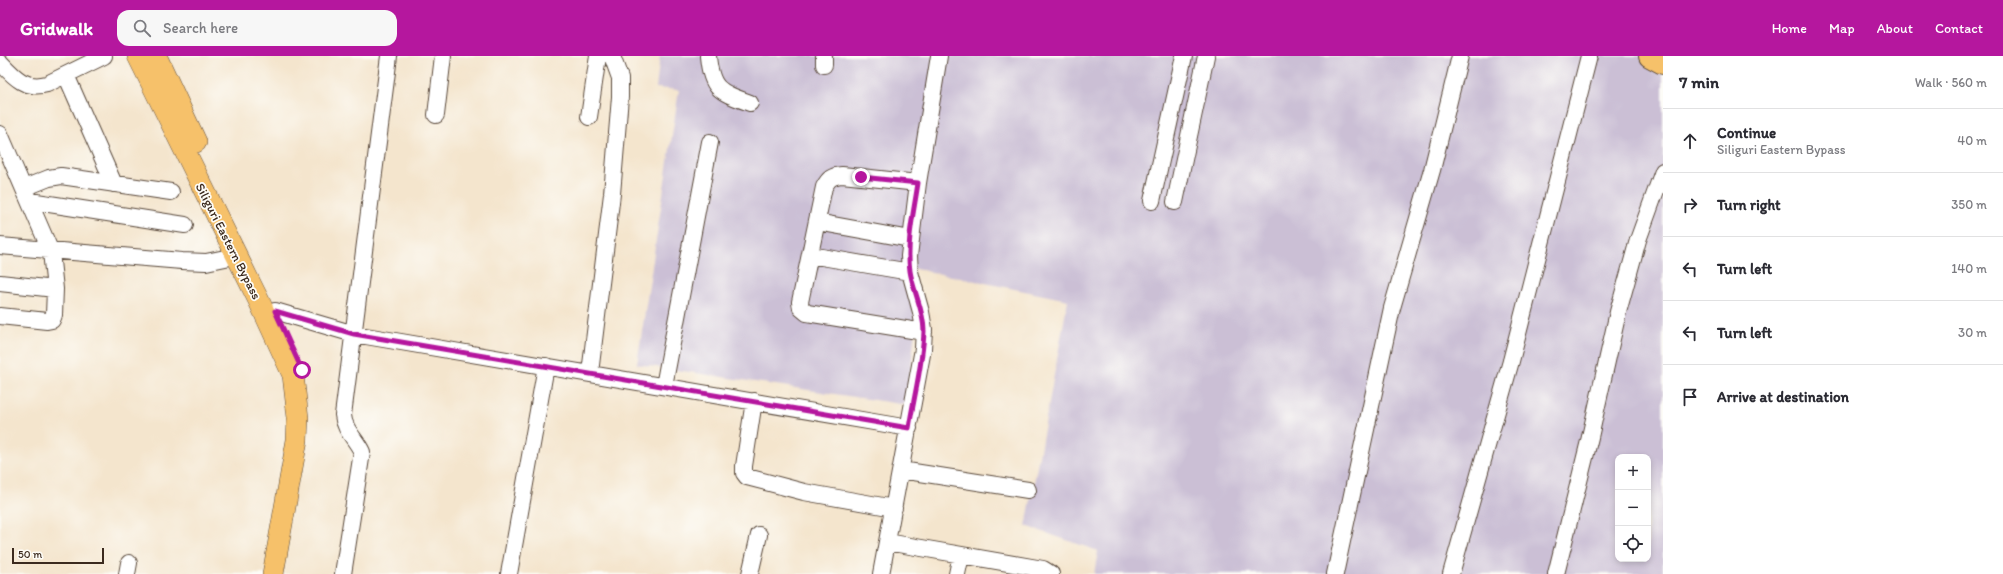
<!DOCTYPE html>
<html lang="en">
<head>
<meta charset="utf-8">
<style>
	body { margin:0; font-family:Itim,sans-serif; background:#f7f7f7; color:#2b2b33 }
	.controls { position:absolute; right:12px; bottom:12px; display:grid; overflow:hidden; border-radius:8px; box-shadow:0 2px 6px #0003 }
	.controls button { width:36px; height:36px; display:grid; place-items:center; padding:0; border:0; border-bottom:1px solid #e1e1e2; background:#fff; color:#2b2b33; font:20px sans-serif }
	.scale { position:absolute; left:12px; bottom:10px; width:92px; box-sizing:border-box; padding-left:4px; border:2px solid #3b2a1e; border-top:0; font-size:11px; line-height:14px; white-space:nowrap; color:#3b2a1e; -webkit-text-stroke:3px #fdfcf7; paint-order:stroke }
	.stop { position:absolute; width:12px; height:12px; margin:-9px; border:3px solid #b5179e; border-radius:50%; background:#fff }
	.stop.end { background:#b5179e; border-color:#fff; box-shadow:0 1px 4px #0008 }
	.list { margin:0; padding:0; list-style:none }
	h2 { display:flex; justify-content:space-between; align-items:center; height:52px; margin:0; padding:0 16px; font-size:17px }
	h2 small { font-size:13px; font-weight:400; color:#7c7c81 }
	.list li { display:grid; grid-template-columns:26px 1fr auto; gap:12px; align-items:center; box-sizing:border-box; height:64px; padding:0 16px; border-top:1px solid #e1e1e2 }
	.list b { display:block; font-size:15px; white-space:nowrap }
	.list p { margin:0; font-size:13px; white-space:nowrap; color:#7c7c81 }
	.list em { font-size:13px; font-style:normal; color:#7c7c81 }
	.icon { flex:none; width:22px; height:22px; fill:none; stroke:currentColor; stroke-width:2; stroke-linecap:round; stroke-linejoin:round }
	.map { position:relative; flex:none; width:1663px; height:518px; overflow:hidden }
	header { display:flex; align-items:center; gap:24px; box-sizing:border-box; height:56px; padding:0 20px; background:#b5179e; color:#fff }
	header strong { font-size:19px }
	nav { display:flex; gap:22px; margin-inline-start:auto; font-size:14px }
	.search { width:280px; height:36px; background:#f7f7f7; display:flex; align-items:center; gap:10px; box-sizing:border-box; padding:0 14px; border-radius:12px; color:#7c7c81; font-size:15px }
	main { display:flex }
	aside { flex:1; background:#fff }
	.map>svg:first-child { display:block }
	.industrial { fill:#cbbfd5; fill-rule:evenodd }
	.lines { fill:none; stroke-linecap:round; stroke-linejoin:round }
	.minor-casing { stroke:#574638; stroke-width:18 }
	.major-casing { stroke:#574638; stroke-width:22 }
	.highway-casing { stroke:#574638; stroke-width:24 }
	.minor { stroke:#fff; stroke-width:16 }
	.major { stroke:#f6c16b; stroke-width:21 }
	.highway { stroke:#f6c16b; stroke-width:22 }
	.route { stroke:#b5179e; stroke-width:5 }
	.labels { text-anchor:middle; stroke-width:3.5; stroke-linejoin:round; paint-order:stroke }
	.street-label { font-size:13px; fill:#3b2a1e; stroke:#fdfcf7 }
</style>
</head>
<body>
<header>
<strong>Gridwalk</strong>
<div class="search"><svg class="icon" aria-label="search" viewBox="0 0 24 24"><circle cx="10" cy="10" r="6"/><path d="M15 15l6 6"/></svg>Search here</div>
<nav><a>Home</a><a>Map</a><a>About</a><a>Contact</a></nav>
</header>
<main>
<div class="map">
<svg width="1663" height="518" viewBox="0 0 1663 518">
	<rect width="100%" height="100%" fill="#fdfcf7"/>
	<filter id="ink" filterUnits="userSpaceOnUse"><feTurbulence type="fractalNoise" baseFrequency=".025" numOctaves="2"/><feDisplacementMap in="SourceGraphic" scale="8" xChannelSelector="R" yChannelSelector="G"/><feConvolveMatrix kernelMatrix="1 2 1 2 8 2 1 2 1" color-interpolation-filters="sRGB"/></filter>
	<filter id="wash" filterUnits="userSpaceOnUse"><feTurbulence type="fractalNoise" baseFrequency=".012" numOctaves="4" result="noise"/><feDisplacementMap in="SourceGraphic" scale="16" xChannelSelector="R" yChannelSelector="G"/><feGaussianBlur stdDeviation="0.9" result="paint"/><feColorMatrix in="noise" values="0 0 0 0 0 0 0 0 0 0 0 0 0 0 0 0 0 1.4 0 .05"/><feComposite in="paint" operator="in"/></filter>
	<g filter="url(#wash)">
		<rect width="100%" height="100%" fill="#f4e5cd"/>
		<path class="industrial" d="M660,0H1663V518H1094L1098,495L1026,470L1068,244L902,210L916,265L907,349L637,308L679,34L656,32ZM1618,401H1648V503H1618Z"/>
	</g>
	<g filter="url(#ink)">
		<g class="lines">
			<defs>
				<path id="minor" d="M708,0C711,34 720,36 750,47
					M0,6C14,21 25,34 47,28L104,0
					M824,9V0
					M66,19L114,128
					M436,59L443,0
					M589,61L598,0
					M0,78L51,196L55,233L54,259L52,264L47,265L0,260
					M918,127L842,119C832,120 829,122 824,131L800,246L801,252L807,257L924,276
					M24,132L49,122L61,120L171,136
					M30,145L185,169
					M1152,145L1184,0
					M1175,146L1206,0
					M817,166L910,183
					M0,190L182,205L206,206L235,200
					M810,199L910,216
					M0,227L55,233
					M275,255L354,278L909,372
					M590,317L612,138L620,41V22L612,0
					M664,330L710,86
					M754,345L744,410V417L747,421L804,436L894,452
					M901,414L1028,434
					M887,486L1043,513L1051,518
					M127,518L129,507
					M343,518L362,396C356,383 344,374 343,359L389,0
					M509,518L546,310
					M750,518L759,479
					M881,518L923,293L924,273L921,256L910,216L909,200L918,127L939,0
					M957,518L961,499
					M1335,518L1392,252L1432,114L1460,0
					M1451,518L1511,305L1589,0
					M1556,518L1590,381L1618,256L1638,184L1663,115"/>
				<path id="major" d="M138,0L259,245L293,319L298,362L297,384L273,518
					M156,0L196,86"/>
				<path id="highway" d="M1650,0L1663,7"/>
			</defs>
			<use href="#minor" class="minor-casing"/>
			<use href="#major" class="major-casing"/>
			<use href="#highway" class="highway-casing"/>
			<use href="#minor" class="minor"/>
			<use href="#major" class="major"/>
			<use href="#highway" class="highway"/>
		</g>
	</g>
	<g class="lines" filter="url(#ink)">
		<path class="route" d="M302,314L275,255L354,278L909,372C914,340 923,307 924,275C924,254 913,235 910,215C906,187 914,155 918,127L861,121"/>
	</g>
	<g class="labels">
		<g class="street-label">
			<text transform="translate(229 185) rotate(63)" y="5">Siliguri Eastern Bypass</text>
		</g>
	</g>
</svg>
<div class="controls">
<button>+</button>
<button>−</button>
<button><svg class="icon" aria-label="locate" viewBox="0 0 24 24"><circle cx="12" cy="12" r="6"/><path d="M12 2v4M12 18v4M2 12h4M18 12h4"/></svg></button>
</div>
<div class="scale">50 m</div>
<div class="stop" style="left:302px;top:314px"></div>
<div class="stop end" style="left:861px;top:121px"></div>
</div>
<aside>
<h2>7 min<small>Walk · 560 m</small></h2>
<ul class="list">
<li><svg class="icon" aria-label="ahead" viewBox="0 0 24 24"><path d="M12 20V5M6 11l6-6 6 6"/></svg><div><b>Continue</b><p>Siliguri Eastern Bypass</p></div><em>40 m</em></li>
<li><svg class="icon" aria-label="right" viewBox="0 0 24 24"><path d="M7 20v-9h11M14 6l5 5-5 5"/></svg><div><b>Turn right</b></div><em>350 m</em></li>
<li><svg class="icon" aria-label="left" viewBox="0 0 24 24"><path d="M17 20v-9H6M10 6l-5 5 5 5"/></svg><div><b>Turn left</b></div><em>140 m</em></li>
<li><svg class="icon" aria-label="left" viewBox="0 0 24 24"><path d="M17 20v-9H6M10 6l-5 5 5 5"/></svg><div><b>Turn left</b></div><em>30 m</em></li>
<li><svg class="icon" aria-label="arrive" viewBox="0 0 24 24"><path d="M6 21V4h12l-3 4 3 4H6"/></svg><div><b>Arrive at destination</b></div></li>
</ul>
</aside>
</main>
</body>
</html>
